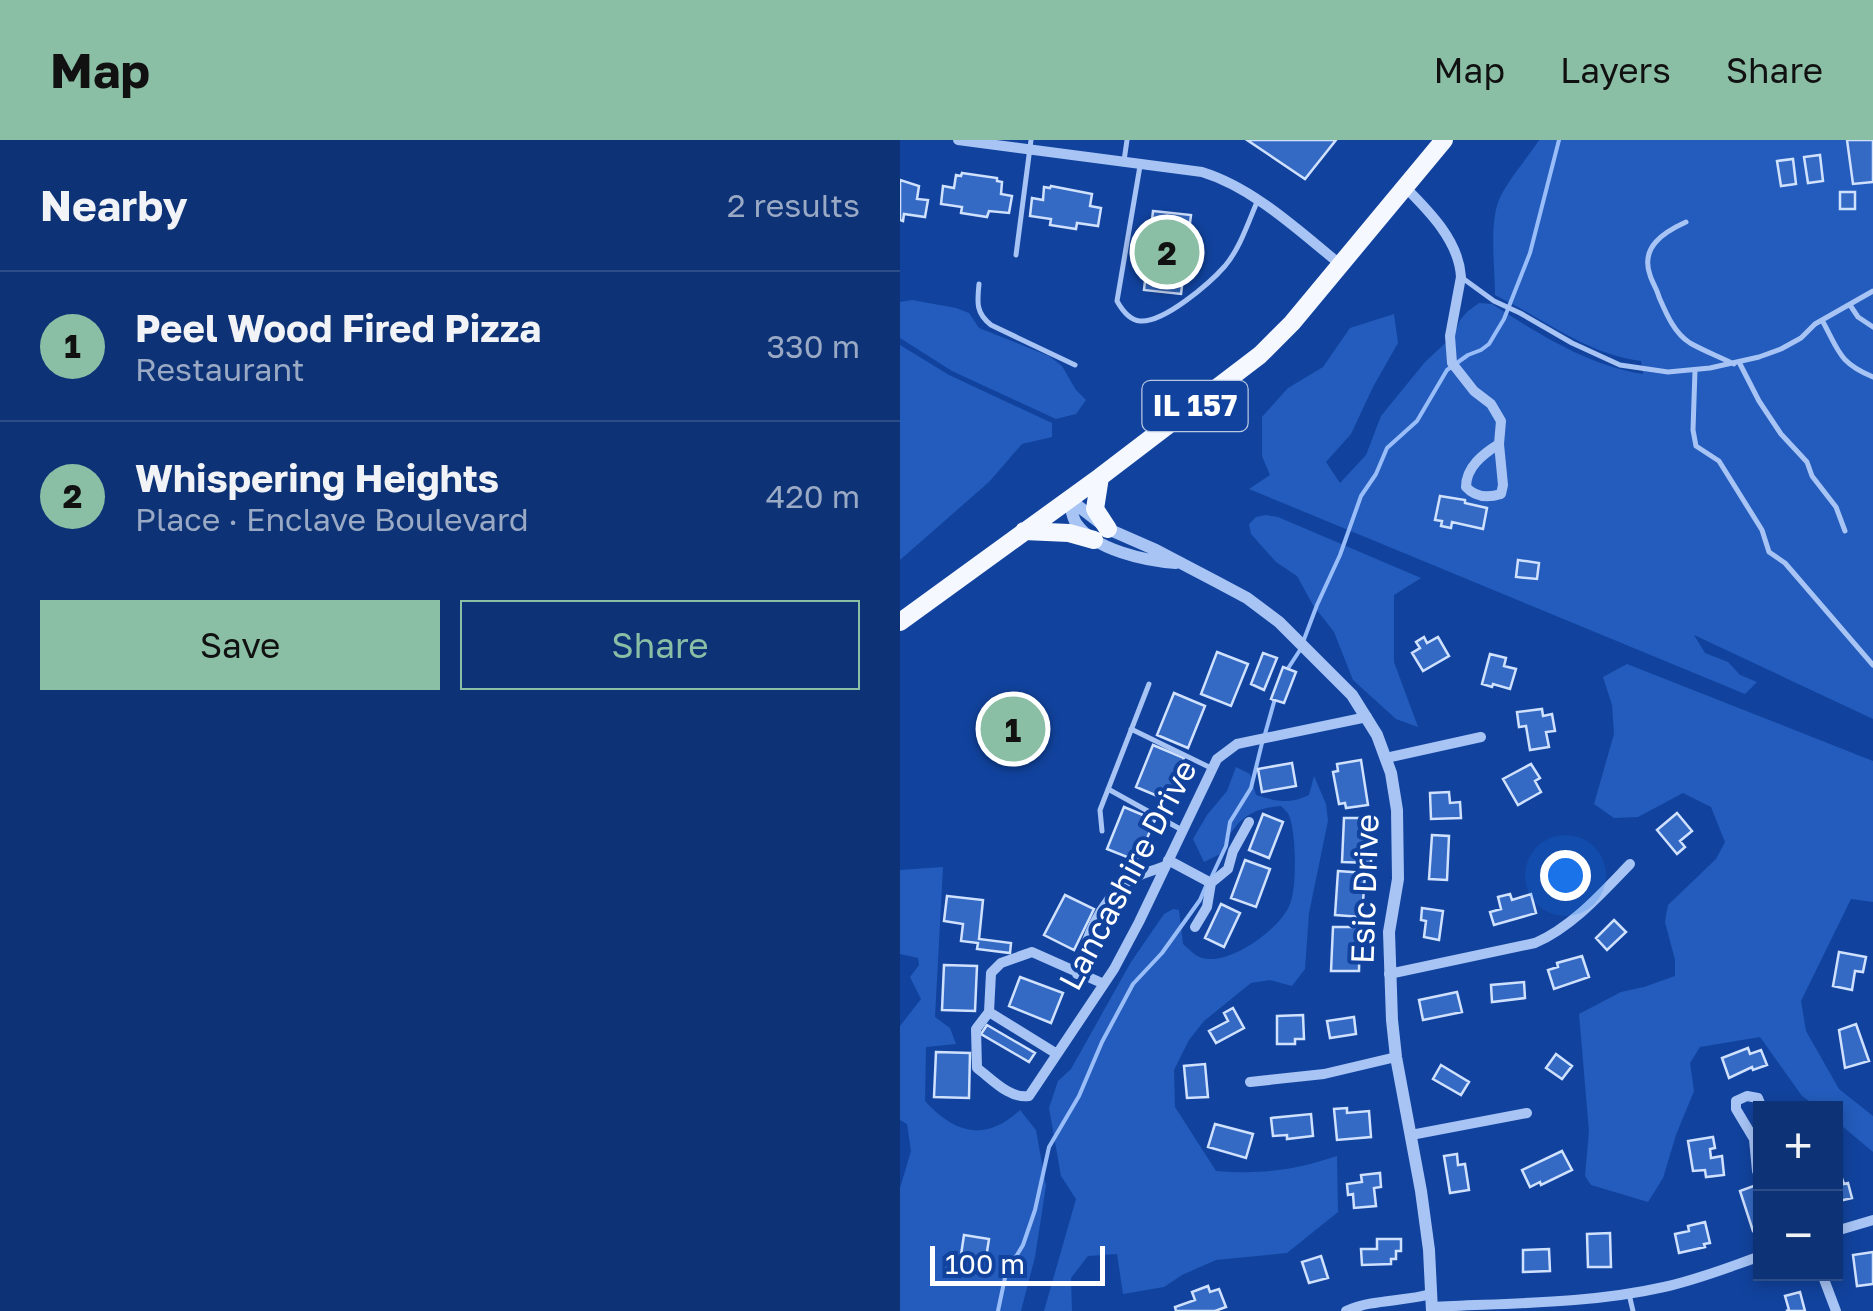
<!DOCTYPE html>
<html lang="en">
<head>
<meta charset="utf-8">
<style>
	body { margin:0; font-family:"Golos Text",sans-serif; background:#1b3e7e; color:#f1f3f6 }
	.controls { position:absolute; right:30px; bottom:30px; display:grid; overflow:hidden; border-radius:0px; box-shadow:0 5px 15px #0003 }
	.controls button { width:90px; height:90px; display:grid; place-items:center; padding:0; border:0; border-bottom:2px solid #2d4d88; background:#0d3276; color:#f1f3f6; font:50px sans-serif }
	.scale { position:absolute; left:30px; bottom:25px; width:175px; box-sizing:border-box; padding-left:10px; border:5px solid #fff; border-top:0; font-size:28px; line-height:35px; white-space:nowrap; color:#fff; -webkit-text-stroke:8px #11439e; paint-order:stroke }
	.you { position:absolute; left:665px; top:735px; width:35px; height:35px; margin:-25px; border:8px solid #fff; border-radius:50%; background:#1a73e8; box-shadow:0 0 0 15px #1a73e833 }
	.badge { display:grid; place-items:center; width:65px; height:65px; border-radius:50%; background:#8abfa5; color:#111; font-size:32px; font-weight:700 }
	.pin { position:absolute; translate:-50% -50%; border:5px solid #fff; box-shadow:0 2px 10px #0006 }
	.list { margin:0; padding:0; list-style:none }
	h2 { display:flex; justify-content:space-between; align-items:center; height:130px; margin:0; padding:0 40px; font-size:42px }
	h2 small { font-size:32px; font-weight:400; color:#9aaac5 }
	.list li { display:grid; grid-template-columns:65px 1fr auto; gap:30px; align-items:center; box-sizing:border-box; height:150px; padding:0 40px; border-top:2px solid #2d4d88 }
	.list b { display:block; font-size:38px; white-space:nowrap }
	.list p { margin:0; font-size:32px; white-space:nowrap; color:#9aaac5 }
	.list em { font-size:32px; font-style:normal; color:#9aaac5 }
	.actions { display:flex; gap:20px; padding:30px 40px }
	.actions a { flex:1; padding:22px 0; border:2px solid #8abfa5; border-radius:0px; text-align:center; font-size:35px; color:#8abfa5 }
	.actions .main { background:#8abfa5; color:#111 }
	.map { position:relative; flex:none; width:973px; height:1171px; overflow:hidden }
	header { display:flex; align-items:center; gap:60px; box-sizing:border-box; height:140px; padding:0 50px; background:#8abfa5; color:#111 }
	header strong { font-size:48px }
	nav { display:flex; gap:55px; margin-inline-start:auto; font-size:35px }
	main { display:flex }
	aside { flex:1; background:#0d3276 }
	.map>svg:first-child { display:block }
	.green { fill:#235cbc }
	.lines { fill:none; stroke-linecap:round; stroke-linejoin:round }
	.stream { stroke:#99bdf8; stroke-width:4 }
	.building { fill:#356ac4; stroke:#d0e1fe; stroke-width:2.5 }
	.service { stroke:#a7c4f5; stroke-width:5 }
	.minor { stroke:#a7c4f5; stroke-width:10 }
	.tertiary { stroke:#a7c4f5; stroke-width:12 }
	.primary { stroke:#f5f8ff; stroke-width:18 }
	.labels { text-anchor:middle; stroke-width:8; stroke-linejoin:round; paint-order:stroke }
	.shield { fill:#11439e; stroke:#b8c7e2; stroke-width:2.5 }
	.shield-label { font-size:30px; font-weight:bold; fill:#fff }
	.street-label { font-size:32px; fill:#fff; stroke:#11439e }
</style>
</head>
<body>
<header>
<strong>Map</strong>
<nav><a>Map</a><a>Layers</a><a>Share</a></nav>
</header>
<main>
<aside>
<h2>Nearby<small>2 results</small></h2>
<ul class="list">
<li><span class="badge">1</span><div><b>Peel Wood Fired Pizza</b><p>Restaurant</p></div><em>330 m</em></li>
<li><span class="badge">2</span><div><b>Whispering Heights</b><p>Place · Enclave Boulevard</p></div><em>420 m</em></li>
</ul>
<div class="actions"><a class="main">Save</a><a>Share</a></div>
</aside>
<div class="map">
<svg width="973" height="1171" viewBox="0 0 973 1171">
	<rect width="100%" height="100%" fill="#11439e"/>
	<path class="green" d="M639,0H973V579L794,495L805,513L828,522L840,535L857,542L845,554L349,349L370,335L362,316V277L388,248L423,227L450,188L494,174L498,203L473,247L451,294L426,322L440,343L466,315L481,276L525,222L554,195L560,180L568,171L579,163L592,164C637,193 689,226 743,234L741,221C688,215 642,178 595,155C595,128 589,84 599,60C605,44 629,16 639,0Z
		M12,160L56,168L69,173L79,188L149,216L162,226L176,250L186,260L176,274L156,279L52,231L0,198V162Z
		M0,205L49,235L152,283V297L122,304L89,342L0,420Z
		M366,375L378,377L521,438L494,455V522L518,587L496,579L453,540L434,492L413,465L397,436L376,422L351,394L349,384L356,377Z
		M727,524L973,621V762L951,759L901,861L906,891L939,949L973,976V1012L936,981V968H919L902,956L860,897L800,907L790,923L794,951L776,995L763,1038L748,1062L691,1045L685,1036L689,991L679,874L721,852L744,847L775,836V820L765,782L768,765L816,719L825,702L811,667L783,653L738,677L714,678L694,664L714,594L712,565L703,537Z
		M336,627L350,634L356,655C377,661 388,665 409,655L414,636L426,664L428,681L409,773L405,829L392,846L370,840L351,843L304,881L289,900L274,930L275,967L316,1031C360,1035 395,1030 437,1016L438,1072L387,1113L316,1120L282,1135L264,1147L223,1154L217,1114L188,1116L171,1138L172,1171H144L176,1059L161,1036L149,968L158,941L171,929L231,822L264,774L273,769L279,770L283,804C289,809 295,816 302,818C328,826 381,789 390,764C397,747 396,696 390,678C388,672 386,671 381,666C346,669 334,683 320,714L304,722L293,699L307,675L327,651Z
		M43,727L35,877L50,888L56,904L26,907L25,961C54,993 85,1003 120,970L136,990L146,1046L135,1117L121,1171H0V1048L11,1011L7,984L0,980V886L21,859L10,837L19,825L18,818L0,814V730Z"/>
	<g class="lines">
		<path class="stream" d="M385,533L400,510L417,465L440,415L461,356L476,334L487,308L517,281L547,230L568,215L581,210L589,204L604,179L630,113L659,0
			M365,594L376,555
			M311,738L326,706L330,682L351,648L362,603
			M98,1171L106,1133L123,1105L135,1070L149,1007L179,956L202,902L233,844L262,813L300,760L306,746"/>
	</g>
	<path class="building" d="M347,0H436L405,39Z
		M947,0H973V42L953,44Z
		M920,15L923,41L908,43L904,17Z
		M893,19L896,44L881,46L877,21Z
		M62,33L97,38V41L102,42L101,54L112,56L109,73L89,71L87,77L61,73L62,67L41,64L43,46L54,48L56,35L61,36Z
		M0,40L19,46L17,59L28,60L25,77L4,74L3,81L0,80Z
		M151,46L192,54L190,66L201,68L198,86L177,83L176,89L150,85L151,79L130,76L132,58L143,60L144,47L150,48Z
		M940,52H955V69H940Z
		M253,71L291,75L281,154L244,150Z
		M540,356L565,360V363L587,368L583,389L552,382L551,388L541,386L542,381L535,380Z
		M618,420L639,423L637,439L616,437Z
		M524,497L527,503L538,497L549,516L523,531L512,513L520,508L516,502Z
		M317,512L348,524L331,566L301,554Z
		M363,513L377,518L364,550L351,544Z
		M590,514L606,518L604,526L616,529L610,549L593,544L592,547L582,544Z
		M383,527L396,532L384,563L371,559Z
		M274,553L305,566L288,608L257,595Z
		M94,567L127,568V576H130V589H137V602H130V613H93Z
		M642,569L643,576L652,574L655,591L646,592L649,607L630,610L626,586L619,587L617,572Z
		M253,605L284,618L267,660L236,647Z
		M461,620L468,665L446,668L445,663L439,664L433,632L438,631L437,624Z
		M392,623L396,646L362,652L358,629Z
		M631,624L640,638L635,641L641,652L618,665L603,639Z
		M549,652L550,663L560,662L561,678L531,679L530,653Z
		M224,667L255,680L237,721L207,709Z
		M777,673L792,691L780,701L785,707L777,714L757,690Z
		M363,674L383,682L369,718L349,710Z
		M444,678H471V723L442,722Z
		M532,695L549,696L547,740L529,739Z
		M345,720L370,729L356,767L331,758Z
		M674,722L685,732L661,755L651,745Z
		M438,731L465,733L462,777L435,775Z
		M610,754L612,760L631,754L636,773L594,785L590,772L601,769L598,757Z
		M165,755L194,769L174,810L144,795Z
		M47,756L83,760L79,799L111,803L110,813L77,809L78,803L61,801L63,784L44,781Z
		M321,764L340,773L324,807L305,798Z
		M522,768L543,771L539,800L524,797L526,781L521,780Z
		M714,780L726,792L707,810L696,798Z
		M433,787H460L459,831H431Z
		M939,812L966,817L963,832L955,831L952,850L933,846Z
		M682,816L689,837L654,849L648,830L658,827L657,823Z
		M44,825L77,826L75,871L42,870Z
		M120,837L163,853L151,883L109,866Z
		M624,842L625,858L592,862L591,845Z
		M557,852L562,872L523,880L519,860Z
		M333,868L344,888L316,903L309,891L328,881L324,873Z
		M403,875L404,899H395V904H377V876Z
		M454,877L456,894L430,898L427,881Z
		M956,884L969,921L945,928L939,890Z
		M87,885L135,913L129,922L81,894Z
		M848,908L850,914L861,910L867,925L853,930L852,927L829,938L822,918Z
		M36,912L70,913L69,958L34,957Z
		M656,914L672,926L662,939L646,928Z
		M305,924L308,957L287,958L284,926Z
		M541,925L569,942L561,955L533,939Z
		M447,968V973L469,971L471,997L437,1000L434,969Z
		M411,974L413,996L387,999V995L373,996L371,978Z
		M315,984L353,994L346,1018L308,1007Z
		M813,997L815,1008L810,1009L811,1018L822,1016L824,1035L806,1037L805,1030L793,1031L788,1001Z
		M662,1011L672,1030L641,1045L640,1042L630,1047L622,1030Z
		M557,1014L558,1025L565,1024L569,1050L550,1053L544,1016Z
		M939,1030L944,1044L948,1043L952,1058L939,1061L936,1052V1031Z
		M480,1033L481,1047L474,1048L476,1066L454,1068L453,1054L448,1055L447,1044L462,1042L461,1035Z
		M859,1044L861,1089L853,1091L840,1051Z
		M805,1082L810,1103L804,1104L805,1107L779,1113L775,1094L789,1091L788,1086Z
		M710,1093L711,1127H688L687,1094Z
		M64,1095L89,1099L86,1118L61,1115Z
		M477,1099H501V1111H496V1119H491V1124L462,1125L461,1109H477Z
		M649,1109L650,1131L623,1132V1110Z
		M973,1112V1144L957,1146L953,1115Z
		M421,1116L428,1138L409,1143L402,1122Z
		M308,1146L310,1152L319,1149L326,1167L315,1171H276L275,1167L295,1160L292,1152Z
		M900,1152L905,1171H886L889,1170L885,1156Z"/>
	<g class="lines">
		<path class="service" d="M224,21L227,0
			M240,26L217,161C222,170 229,180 240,181C264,183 310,143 325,126C340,108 348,83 357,62
			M786,82C764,92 740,107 750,135C752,142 757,149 759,157C766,173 774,193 790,203C804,211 820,217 834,224
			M116,115L131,0
			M561,137L594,161L620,173L672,203L720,225L768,232L810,228L859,217L881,209L901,198L915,184L973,151
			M79,144C77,163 76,173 91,185L175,225
			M950,165L958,177L973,187
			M922,180C939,211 938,222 973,237
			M839,222L859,261L881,294L907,322L912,336L936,367L945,391
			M795,230L793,290L796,306L819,321L862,390L869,412L885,423L973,525
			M231,589L311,628
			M208,649L282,690
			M202,691L200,670L249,544
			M729,1154L733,1171"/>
		<path class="minor" d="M58,0L302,32C354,48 399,91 441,125
			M505,47C529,71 559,101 561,137L550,196L552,223L574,251L591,264L601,281L599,304L603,345L601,354C588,358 575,357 566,347C566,327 583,314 599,304
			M486,618L581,597
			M268,720L311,743
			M295,787L307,767L311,743L328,729L333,711L349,682
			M177,834C186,799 197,765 227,742C237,734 253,731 265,726
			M489,834L635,803C672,787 702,753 730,724
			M89,872L91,833L101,823L132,812L204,844
			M157,914L89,872L76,889L77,928C92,939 109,959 129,956L214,829L239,782L317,619L337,604L467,577
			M350,942L424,934L496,917
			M511,995L627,973
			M861,1035L857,1031L854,999L836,969V961L847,956L858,958L862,968
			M936,1091L973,1080
			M922,1134L936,1171
			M532,1167C609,1163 689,1164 764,1147C797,1140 829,1127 861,1116
			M446,1171C473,1159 502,1162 531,1154"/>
		<path class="tertiary" d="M169,359L208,389L256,410L317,442L347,458L379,482L452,555L477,595L491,633L497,670L498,739L489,792L492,880L496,917L521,1051L529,1110L532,1171
			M169,360C171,367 172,377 176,383C194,410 246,421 276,423"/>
		<path class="primary" d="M200,337L195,369L208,389
			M124,391L169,393L194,400
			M0,482L200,337L360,215L392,183L544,0"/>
	</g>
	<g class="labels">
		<rect class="shield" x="242.5" y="241" width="105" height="50" rx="8"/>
		<g class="shield-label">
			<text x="295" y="276">IL 157</text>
		</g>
		<g class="street-label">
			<text transform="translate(228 735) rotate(-62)" y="11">Lancashire Drive</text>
			<text transform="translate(465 749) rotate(-88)" y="11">Esic Drive</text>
		</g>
	</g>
</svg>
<div class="controls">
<button>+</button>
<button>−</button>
</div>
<div class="scale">100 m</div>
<div class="you"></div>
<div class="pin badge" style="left:113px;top:589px">1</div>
<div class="pin badge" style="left:267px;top:112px">2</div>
</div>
</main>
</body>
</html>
